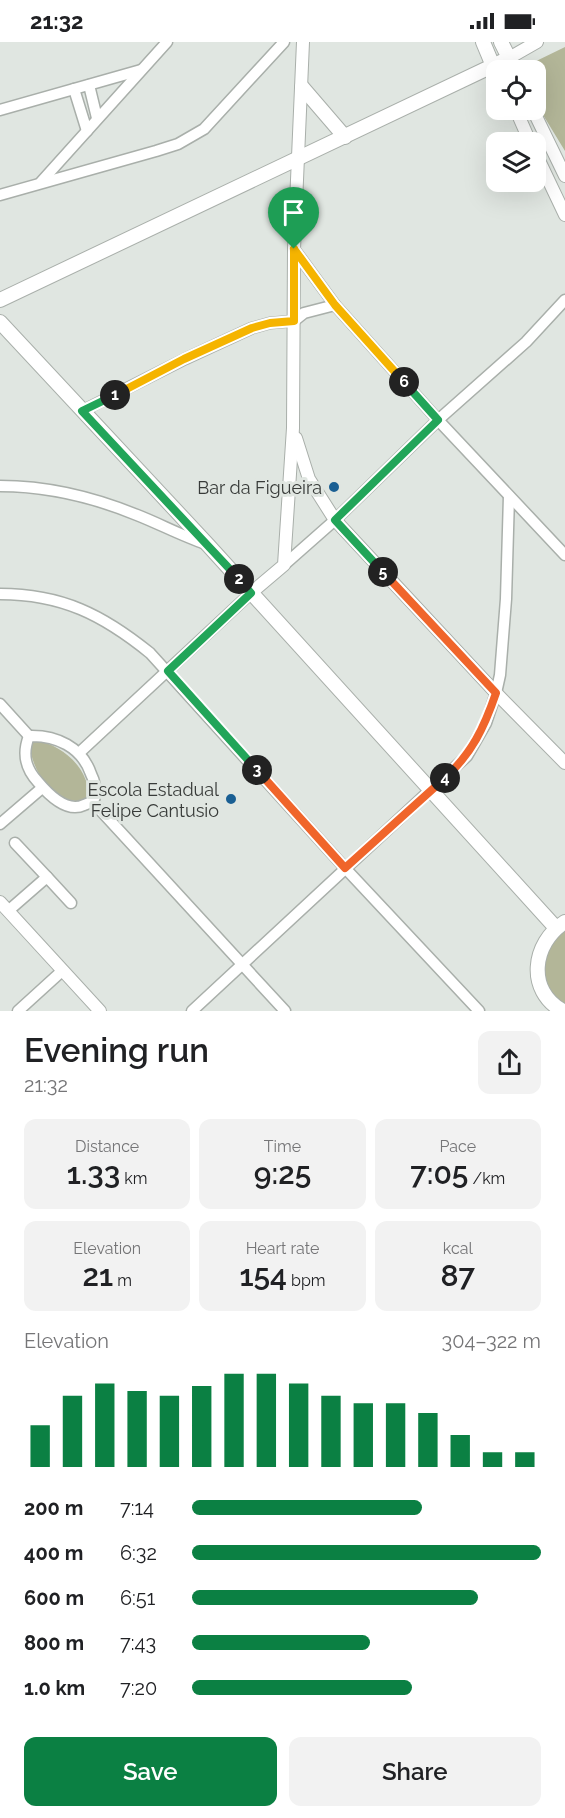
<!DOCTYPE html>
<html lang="en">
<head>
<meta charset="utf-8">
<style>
  body { margin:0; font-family:Raleway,sans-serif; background:#f2f2f2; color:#202124; height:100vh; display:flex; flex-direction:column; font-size:22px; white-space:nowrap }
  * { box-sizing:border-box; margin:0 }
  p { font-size:20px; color:#757577 }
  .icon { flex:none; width:33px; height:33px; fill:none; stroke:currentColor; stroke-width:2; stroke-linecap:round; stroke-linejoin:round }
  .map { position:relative; height:969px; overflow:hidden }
  .panel { display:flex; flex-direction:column; background:#fff; flex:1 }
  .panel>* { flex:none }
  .fabs { position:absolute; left:486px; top:18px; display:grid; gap:12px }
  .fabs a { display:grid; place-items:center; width:60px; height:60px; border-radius:12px; background:#fff; box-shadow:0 6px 24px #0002; font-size:30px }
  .pin { position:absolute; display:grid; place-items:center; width:51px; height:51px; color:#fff; margin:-62px -26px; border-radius:50% 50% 50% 0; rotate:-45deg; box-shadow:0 0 6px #0007 }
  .pin .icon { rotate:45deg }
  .km { position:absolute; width:30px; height:30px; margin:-15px; border-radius:50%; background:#222; color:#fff; font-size:16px; line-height:30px; text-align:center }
  .round { display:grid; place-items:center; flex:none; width:63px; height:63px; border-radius:12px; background:#f2f2f2 }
  .head { display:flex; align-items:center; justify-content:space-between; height:102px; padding:0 24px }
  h1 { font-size:33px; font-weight:600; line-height:45px }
  .metrics { display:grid; grid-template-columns:repeat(3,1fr); gap:9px; height:102px; padding:6px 24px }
  .metrics div { display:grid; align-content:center; border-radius:12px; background:#f2f2f2; text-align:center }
  .metrics b { font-size:30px; font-weight:600 }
  .metrics small { font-size:16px; font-weight:400 }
  .metrics p { font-size:16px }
  .chart { height:168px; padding:12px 24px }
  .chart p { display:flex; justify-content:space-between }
  .chart svg { width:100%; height:108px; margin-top:6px; stroke:#0b8043; stroke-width:6 }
  .action { display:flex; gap:12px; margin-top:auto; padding:12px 24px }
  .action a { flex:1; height:69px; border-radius:12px; background:#0b8043; color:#fff; font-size:24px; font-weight:600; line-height:69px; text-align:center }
  .action a+a { background:#f2f2f2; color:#202124 }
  ul { padding:0 24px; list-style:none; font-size:20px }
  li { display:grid; grid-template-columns:96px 72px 1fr; align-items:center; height:45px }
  li i { height:15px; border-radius:8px; background:#0b8043 }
  .status { display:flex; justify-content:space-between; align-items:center; height:42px; padding:0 30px; background:#fff; direction:ltr }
  .status svg { height:16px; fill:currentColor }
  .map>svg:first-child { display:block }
  .green { fill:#b3b698 }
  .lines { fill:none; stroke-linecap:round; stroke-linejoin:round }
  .minor-casing { stroke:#a9afaa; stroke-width:13 }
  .tertiary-casing { stroke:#a9afaa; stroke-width:14 }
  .secondary-casing { stroke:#a9afaa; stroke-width:16 }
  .minor { stroke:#fff; stroke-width:10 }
  .tertiary { stroke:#fff; stroke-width:12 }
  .secondary { stroke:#fff; stroke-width:14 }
  .split-1-casing { stroke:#fff; stroke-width:12 }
  .split-2-casing { stroke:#fff; stroke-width:12 }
  .split-3-casing { stroke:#fff; stroke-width:12 }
  .split-4-casing { stroke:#fff; stroke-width:12 }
  .split-5-casing { stroke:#fff; stroke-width:12 }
  .split-6-casing { stroke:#fff; stroke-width:12 }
  .split-7-casing { stroke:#fff; stroke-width:12 }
  .split-1 { stroke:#f5b400; stroke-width:8 }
  .split-2 { stroke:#22a559; stroke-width:8 }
  .split-3 { stroke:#22a559; stroke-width:8 }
  .split-4 { stroke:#f0652b; stroke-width:8 }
  .split-5 { stroke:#f0652b; stroke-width:8 }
  .split-6 { stroke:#22a559; stroke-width:8 }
  .split-7 { stroke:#f5b400; stroke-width:8 }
  .poi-dot { fill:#1a5f93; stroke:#e0e6e1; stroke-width:2 }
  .labels { text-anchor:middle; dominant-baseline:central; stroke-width:6; stroke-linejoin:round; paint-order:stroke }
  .poi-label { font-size:18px; fill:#383b39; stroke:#e0e6e1; text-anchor:end }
</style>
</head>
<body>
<div class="status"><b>21:32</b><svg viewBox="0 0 49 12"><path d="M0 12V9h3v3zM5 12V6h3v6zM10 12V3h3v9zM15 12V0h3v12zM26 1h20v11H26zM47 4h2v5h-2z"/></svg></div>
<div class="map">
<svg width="565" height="969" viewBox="0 0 565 969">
  <rect width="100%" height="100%" fill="#e0e6e1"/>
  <g class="green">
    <polygon points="565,5 565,109 537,63 536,28 527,28 526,24"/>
    <path d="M35,698C63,703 89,726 89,756C58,771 30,728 30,702Z"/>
    <polygon points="565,880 565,969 557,965 538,919"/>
  </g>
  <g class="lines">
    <defs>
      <g id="minor">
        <polyline points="89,43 97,76"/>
        <polyline points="74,47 87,89"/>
        <polyline points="0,68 141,28"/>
        <polyline points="41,140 167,0"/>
        <polyline points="0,153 156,109 178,102 204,87 284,0"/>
        <polyline points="294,207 335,263 438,378 565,513"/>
        <polyline points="82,369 185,317 252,286 270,281 294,279 304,271 335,263"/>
        <path d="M0,444C48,444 93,455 137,473C160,482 182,494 206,502"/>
        <polyline points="284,523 335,478 438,378 526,300 565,258"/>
        <path d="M0,552C62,552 103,573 150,611L345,826L479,969"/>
        <polyline points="0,662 29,694"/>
        <path d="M29,694C56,693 82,705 91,732C94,738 97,748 95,755C93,760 89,761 84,763C67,771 48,752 38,740C25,726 22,712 29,694Z"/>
        <polyline points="79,711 251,551"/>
        <polyline points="92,759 285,969"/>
        <polyline points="0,782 42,746"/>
        <polyline points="15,801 47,835"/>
        <polyline points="8,869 47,835 71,861"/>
        <polyline points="18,969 62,929"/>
        <polyline points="192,969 467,714 486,681 496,651 500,633 506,557 509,454"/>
      </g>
      <g id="tertiary">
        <polyline points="514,28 509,16 537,0"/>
        <polyline points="516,68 530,100"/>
        <polyline points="533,68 565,134"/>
        <polyline points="536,112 565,173"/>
        <polyline points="296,396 309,437 335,478 496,651 565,721"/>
        <polyline points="251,551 284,523 293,386 294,207 303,0"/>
        <polyline points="0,860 100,969"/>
      </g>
      <g id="secondary">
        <polyline points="483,0 493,24"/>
        <polyline points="302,45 345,95"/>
        <polyline points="0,258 509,16 501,0"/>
        <polyline points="0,280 208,503 556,886"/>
        <path d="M563,969C526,949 532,901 565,880"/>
      </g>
    </defs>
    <use href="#minor" class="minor-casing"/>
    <use href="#tertiary" class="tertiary-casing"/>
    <use href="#secondary" class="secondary-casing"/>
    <use href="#minor" class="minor"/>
    <use href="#tertiary" class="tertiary"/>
    <use href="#secondary" class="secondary"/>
  </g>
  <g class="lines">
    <defs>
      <polyline id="split-1" points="115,353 184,317 252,286 270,281 294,279 294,207"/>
      <polyline id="split-2" points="115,353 82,369 239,537"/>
      <polyline id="split-3" points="239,537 251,551 168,629 257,728"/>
      <polyline id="split-4" points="257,728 345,826 445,736"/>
      <path id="split-5" d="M383,530L496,651C484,686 472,711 445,736"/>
      <polyline id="split-6" points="383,530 335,478 438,378 404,340"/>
      <polyline id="split-7" points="294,207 335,263 404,340"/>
    </defs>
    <use href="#split-1" class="split-1-casing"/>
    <use href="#split-2" class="split-2-casing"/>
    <use href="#split-3" class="split-3-casing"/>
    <use href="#split-4" class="split-4-casing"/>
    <use href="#split-5" class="split-5-casing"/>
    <use href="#split-6" class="split-6-casing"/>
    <use href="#split-7" class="split-7-casing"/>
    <use href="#split-1" class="split-1"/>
    <use href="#split-2" class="split-2"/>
    <use href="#split-3" class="split-3"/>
    <use href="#split-4" class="split-4"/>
    <use href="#split-5" class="split-5"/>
    <use href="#split-6" class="split-6"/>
    <use href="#split-7" class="split-7"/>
  </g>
  <g class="poi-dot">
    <circle cx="334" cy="445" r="6"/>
    <circle cx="231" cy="757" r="6"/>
  </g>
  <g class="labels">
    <g class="poi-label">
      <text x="322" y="445">Bar da Figueira</text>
      <text x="219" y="747">Escola Estadual<tspan x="219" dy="21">Felipe Cantusio</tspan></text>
    </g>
  </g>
</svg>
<div class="fabs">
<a><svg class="icon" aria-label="locate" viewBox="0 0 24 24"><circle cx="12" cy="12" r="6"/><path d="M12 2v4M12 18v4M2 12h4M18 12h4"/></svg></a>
<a><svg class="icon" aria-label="layers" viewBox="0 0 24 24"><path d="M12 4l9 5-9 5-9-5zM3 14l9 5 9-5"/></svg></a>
</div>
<div class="pin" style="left:294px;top:207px;background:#1e9e55"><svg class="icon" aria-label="arrive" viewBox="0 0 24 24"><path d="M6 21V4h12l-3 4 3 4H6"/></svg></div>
<b class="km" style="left:115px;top:353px">1</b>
<b class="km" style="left:239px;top:537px">2</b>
<b class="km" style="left:257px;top:728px">3</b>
<b class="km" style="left:445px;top:736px">4</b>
<b class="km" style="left:383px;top:530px">5</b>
<b class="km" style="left:404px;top:340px">6</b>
</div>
<section class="panel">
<div class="head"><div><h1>Evening run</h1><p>21:32</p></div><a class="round"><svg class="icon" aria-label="share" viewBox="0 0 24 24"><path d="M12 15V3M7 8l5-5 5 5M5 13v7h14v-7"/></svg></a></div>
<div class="metrics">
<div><p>Distance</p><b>1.33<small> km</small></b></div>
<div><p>Time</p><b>9:25</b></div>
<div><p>Pace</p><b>7:05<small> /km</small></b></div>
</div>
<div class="metrics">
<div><p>Elevation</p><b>21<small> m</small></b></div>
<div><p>Heart rate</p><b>154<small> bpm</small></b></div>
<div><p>kcal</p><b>87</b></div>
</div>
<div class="chart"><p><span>Elevation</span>304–322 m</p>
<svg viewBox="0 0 160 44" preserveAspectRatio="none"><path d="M5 44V27M15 44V15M25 44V10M35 44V13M45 44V15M55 44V11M65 44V6M75 44V6M85 44V10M95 44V15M105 44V18M115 44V18M125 44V22M135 44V31M145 44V38M155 44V38"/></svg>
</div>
<ul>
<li><b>200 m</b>7:14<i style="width:66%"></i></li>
<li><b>400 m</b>6:32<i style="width:100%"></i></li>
<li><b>600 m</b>6:51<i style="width:82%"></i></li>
<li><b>800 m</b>7:43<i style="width:51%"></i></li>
<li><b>1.0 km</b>7:20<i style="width:63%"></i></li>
</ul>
<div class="action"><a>Save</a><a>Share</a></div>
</section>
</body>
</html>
